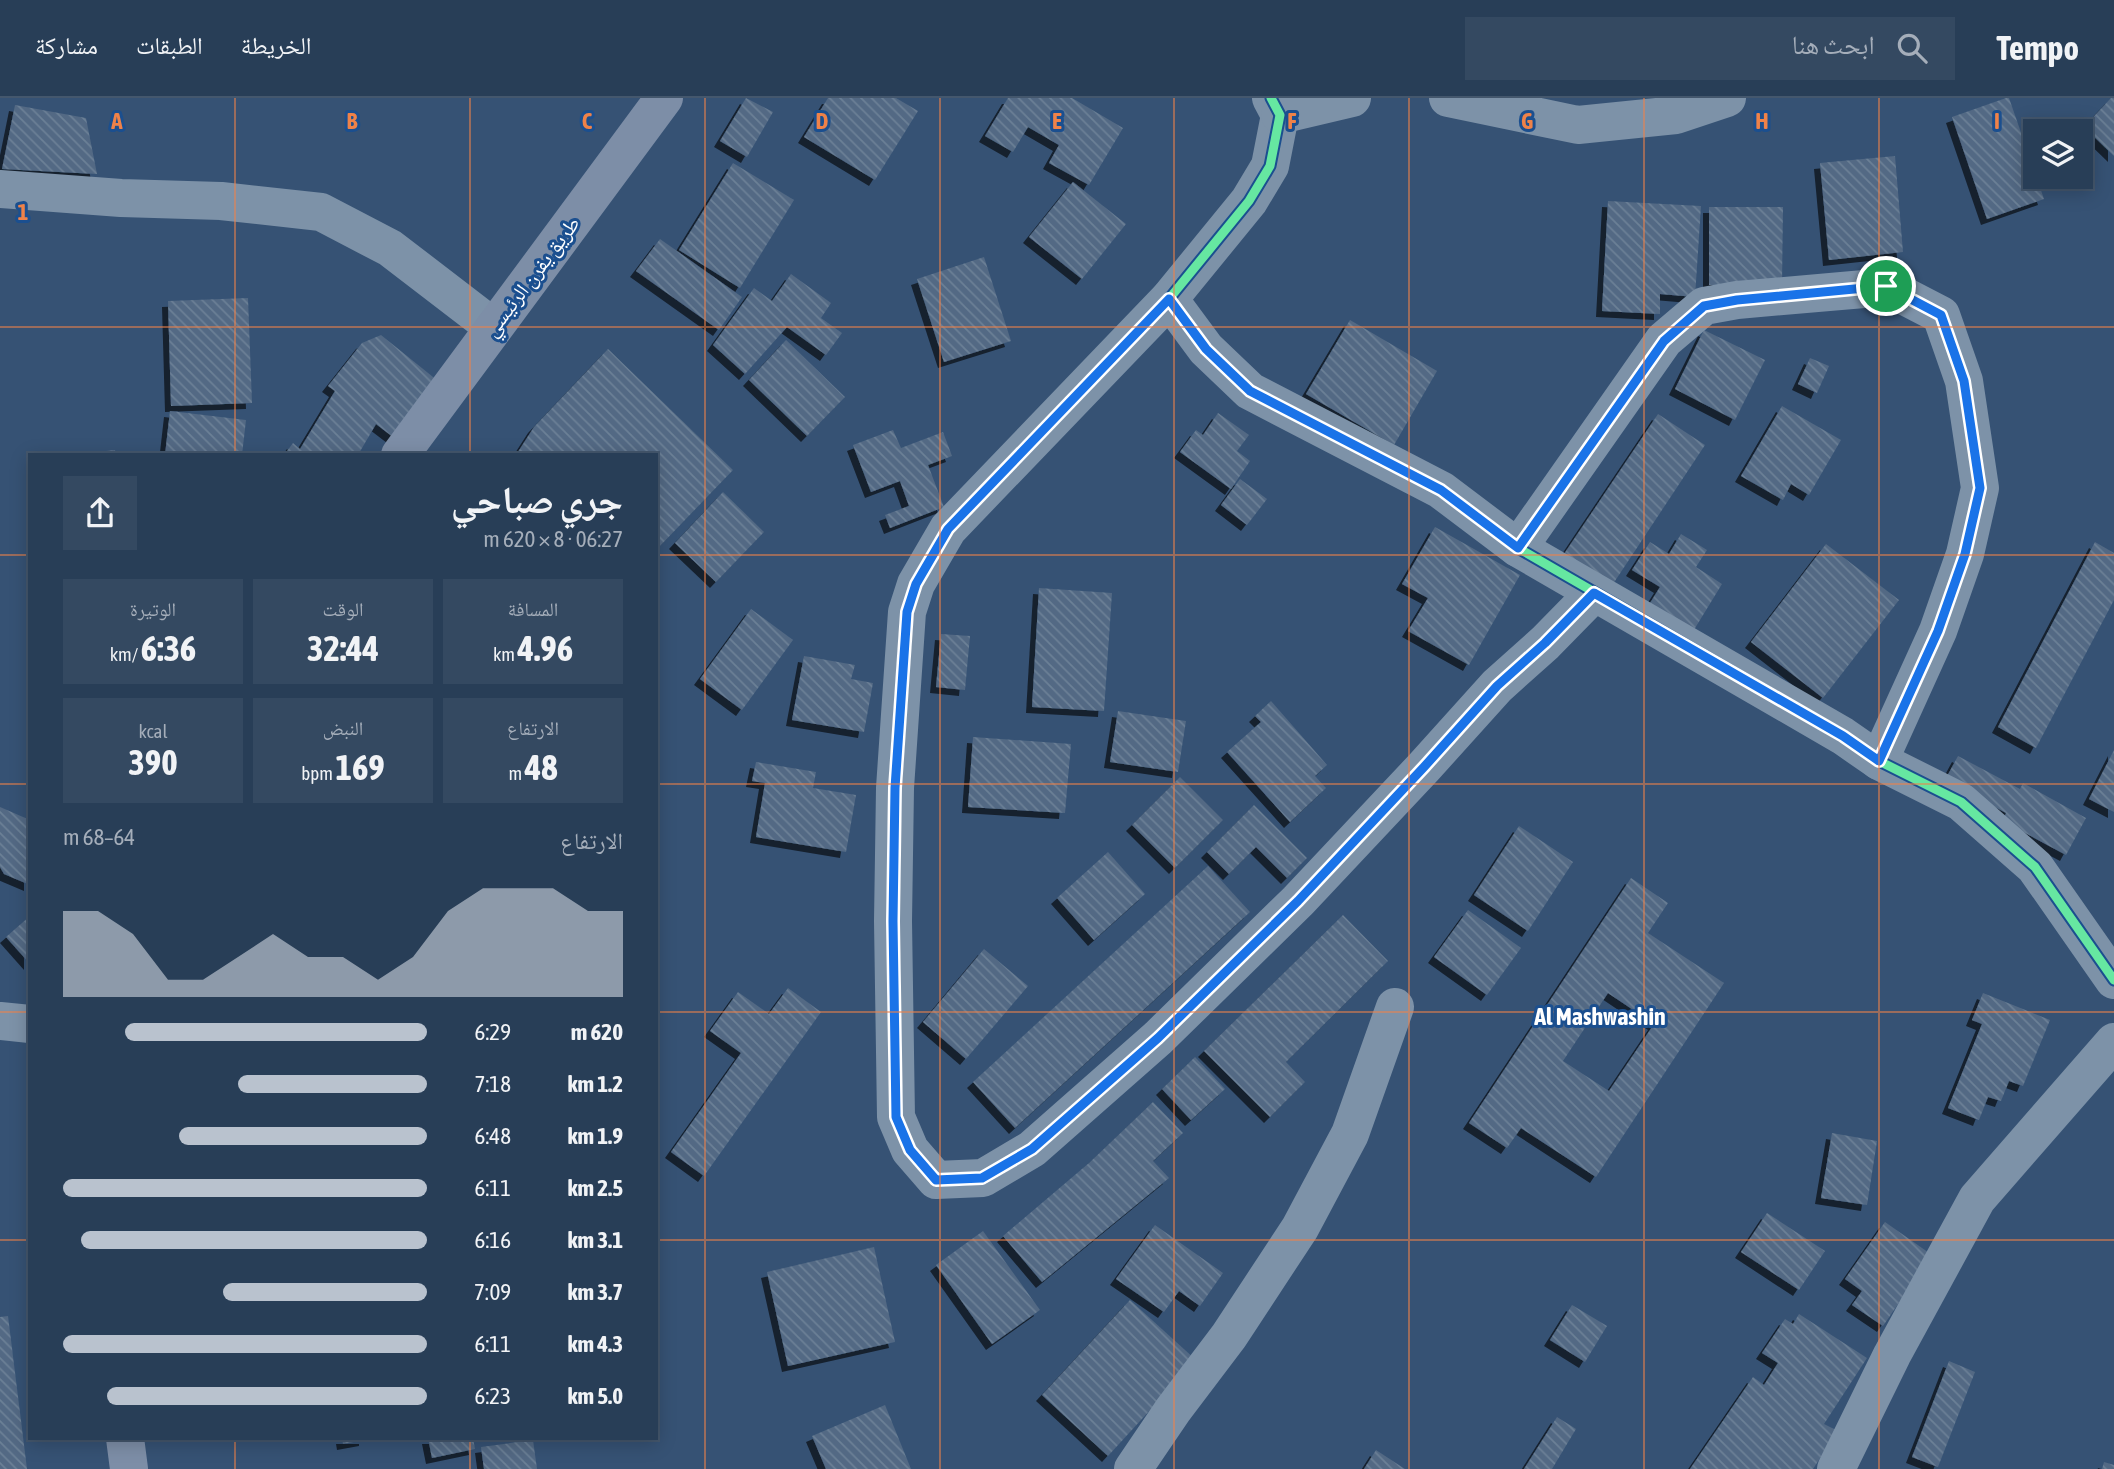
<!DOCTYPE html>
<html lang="ar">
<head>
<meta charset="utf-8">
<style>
  body { margin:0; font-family:"Asap Condensed","Noto Naskh Arabic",sans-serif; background:#344961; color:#f1f3f6; direction:rtl; height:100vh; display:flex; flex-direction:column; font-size:26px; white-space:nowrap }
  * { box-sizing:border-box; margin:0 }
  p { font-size:23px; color:#a5aeba }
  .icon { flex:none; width:38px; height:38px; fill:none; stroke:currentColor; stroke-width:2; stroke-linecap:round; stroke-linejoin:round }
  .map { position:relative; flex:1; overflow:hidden; direction:ltr }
  .drawer { position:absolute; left:28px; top:355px; width:630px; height:987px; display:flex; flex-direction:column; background:#283e57; border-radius:0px; box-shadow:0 4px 18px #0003,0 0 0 2px #44576d; direction:rtl }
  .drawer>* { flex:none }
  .buttons { position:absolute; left:2023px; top:21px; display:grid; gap:14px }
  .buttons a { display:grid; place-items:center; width:70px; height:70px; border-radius:0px; background:#283e57; box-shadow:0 4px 18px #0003,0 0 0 2px #44576d; font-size:35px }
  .pin { position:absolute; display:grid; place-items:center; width:60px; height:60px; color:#fff; margin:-30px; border:4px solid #fff; border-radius:50%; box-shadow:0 2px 7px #0007 }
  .round { display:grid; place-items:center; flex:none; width:74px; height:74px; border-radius:0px; background:#344961 }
  .head { display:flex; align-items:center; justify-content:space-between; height:119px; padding:0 35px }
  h1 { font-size:38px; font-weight:700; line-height:52px }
  .stats { display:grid; grid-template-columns:repeat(3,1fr); gap:10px; height:119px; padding:7px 35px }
  .stats div { display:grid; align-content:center; border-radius:0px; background:#344961; text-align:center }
  .stats b { font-size:35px; font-weight:700 }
  .stats small { font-size:19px; font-weight:400 }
  .stats p { font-size:19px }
  .chart { height:196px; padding:14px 35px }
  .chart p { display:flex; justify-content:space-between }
  .chart svg { width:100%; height:126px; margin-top:7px; fill:#b9c2ce; opacity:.7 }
  ul { padding:0 35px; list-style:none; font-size:23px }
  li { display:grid; grid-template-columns:112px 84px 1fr; align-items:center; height:52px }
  li i { height:18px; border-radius:9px; background:#b9c2ce }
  header { display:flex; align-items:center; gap:42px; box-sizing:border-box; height:98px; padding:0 35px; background:#283e57; border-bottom:2px solid #44576d }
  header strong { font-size:33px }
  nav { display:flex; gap:38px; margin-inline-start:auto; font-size:24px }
  .search { width:490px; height:63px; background:#344961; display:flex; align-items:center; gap:18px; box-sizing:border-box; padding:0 24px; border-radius:0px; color:#a5aeba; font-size:26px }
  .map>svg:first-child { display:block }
  .building { fill:url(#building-back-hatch); fill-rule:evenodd; filter:url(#shadow) }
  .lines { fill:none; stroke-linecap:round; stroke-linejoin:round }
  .minor { stroke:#7d92a8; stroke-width:38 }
  .major { stroke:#7d8ea7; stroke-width:38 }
  .cycleway-casing { stroke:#1b4f8f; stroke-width:13 }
  .cycleway { stroke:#66e7a1; stroke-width:9 }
  .route-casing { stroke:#fff; stroke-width:14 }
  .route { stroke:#1a73e8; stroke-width:9 }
  .grid { fill:none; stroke:#ee8249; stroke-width:2; stroke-opacity:0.55 }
  .labels { text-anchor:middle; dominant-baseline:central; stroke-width:6; stroke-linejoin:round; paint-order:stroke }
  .street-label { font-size:21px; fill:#fff; stroke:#1b4f8f }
  .quarter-label { font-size:24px; font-weight:bold; fill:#fff; stroke:#1b4f8f }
  .grid-label { font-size:23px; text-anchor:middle; font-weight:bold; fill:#ee8249; stroke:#1b4f8f; stroke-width:6; stroke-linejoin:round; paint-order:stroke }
</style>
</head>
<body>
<header>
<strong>Tempo</strong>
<div class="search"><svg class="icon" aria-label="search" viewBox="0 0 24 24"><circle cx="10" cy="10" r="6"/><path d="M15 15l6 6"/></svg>ابحث هنا</div>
<nav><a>الخريطة</a><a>الطبقات</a><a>مشاركة</a></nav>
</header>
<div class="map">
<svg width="2114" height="1371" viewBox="0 0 2114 1371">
  <defs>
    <pattern id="building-back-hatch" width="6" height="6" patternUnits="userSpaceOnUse" patternTransform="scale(1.75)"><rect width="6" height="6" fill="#526984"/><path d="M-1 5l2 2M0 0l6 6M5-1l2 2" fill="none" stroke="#6c8096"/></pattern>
    <filter id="shadow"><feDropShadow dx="-6" dy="6" stdDeviation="0" flood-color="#0009"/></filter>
  </defs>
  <rect width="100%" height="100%" fill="#365274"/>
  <g class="building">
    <polygon points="746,0 773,14 747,59 720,43"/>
    <polygon points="828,0 896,0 918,13 875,82 804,39"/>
    <polygon points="1008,0 1072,0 1123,30 1089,87 1049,65 1059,47 1028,29 1013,54 985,38"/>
    <polygon points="2006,0 2009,0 2044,101 1987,121 1952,19"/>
    <polygon points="2111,0 2114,0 2114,58 2084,29"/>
    <polygon points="15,7 86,20 97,76 2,71"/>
    <polygon points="1895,58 1903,154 1829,162 1820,65"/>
    <polygon points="733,65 794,102 740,190 679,152"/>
    <polygon points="1073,84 1126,126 1082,181 1029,139"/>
    <polygon points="1608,103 1701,108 1695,199 1660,196 1660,216 1602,213"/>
    <polygon points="1709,109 1783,109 1782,187 1709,187"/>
    <polygon points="660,141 742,199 719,232 636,173"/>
    <polygon points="984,159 1011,243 944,264 917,181"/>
    <polygon points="791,176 831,205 821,220 842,235 826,257 787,229 745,276 713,247 754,190 772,203"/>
    <polygon points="248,200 252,305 171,308 168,203"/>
    <polygon points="1350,222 1437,273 1394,347 1306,296"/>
    <polygon points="1704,232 1765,262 1735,322 1675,291"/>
    <polygon points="381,237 438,283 393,339 376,326 358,357 284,357 293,345 300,351 335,293 328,288 362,245"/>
    <polygon points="786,242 845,299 807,338 749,282"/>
    <polygon points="608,251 733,372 660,448 656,444 656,357 516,357 534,329"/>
    <polygon points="1810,260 1829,268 1817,295 1798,286"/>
    <polygon points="1782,308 1841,342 1809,397 1791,386 1783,402 1741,378"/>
    <polygon points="170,313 246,322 242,357 165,357"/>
    <polygon points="1218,315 1249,337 1237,353 1250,363 1231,391 1180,354 1196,332 1203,337"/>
    <polygon points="1658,316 1705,347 1611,489 1564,456"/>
    <polygon points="893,332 901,350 943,334 952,358 928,367 944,409 890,430 885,417 909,408 900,383 871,394 853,347"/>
    <polygon points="115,352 116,357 89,357 89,355"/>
    <polygon points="1240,381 1267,401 1247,427 1221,407"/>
    <polygon points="723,394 764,434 716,484 675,445"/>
    <polygon points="1435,429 1520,477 1469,567 1408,533 1428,500 1402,486"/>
    <polygon points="1681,436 1707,452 1696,469 1722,486 1689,540 1645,513 1660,489 1632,472 1650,444 1669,456"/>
    <polygon points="2095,444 2114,455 2114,502 2036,650 1998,629"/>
    <polygon points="1826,446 1899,502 1823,600 1751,544"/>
    <polygon points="1039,490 1112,495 1104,613 1032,609"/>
    <polygon points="751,511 793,542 742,612 700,581"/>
    <polygon points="941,536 970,538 965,592 936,589"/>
    <polygon points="804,558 855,567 851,581 873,585 864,634 792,622"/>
    <polygon points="1271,603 1327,667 1315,678 1326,690 1290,724 1227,654 1261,624 1255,618"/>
    <polygon points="1118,613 1186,623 1178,674 1110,664"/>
    <polygon points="973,639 1071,646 1065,715 968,709"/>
    <polygon points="2114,652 2114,714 2089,701"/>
    <polygon points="1958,658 2020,691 2023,685 2086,720 2066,757 2003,723 2006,715 1945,682"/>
    <polygon points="756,664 816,674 813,690 856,697 846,754 756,739 765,685 752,683"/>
    <polygon points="1180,679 1223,722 1175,770 1132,727"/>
    <polygon points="1254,707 1307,760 1287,780 1256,749 1229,776 1207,754"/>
    <polygon points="0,709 30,722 30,787 4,776 0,769"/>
    <polygon points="1519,728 1573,764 1528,833 1474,797"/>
    <polygon points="1108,754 1145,796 1094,842 1057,800"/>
    <polygon points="1208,768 1250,814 1015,1030 973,984"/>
    <path d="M1631,780L1668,805L1648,835L1724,885L1596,1079L1521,1030L1507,1050L1469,1025ZM1608,895L1654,926L1609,993L1563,963Z"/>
    <polygon points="1468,812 1521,850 1487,897 1434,859"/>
    <polygon points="1343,817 1388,863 1286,964 1305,984 1270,1019 1204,953"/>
    <polygon points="30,818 30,866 6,839"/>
    <polygon points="984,851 1028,888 966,961 923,924"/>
    <polygon points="788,890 821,914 704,1078 671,1054 741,955 710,933 738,894 769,916"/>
    <polygon points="1983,895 2050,922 2023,988 2009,983 2001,1003 1988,999 1979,1022 1948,1010 1982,926 1972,922"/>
    <polygon points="1195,959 1225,991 1191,1022 1162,991"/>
    <polygon points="1153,1004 1183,1035 1153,1063 1169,1080 1042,1184 1003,1138 1089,1065"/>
    <polygon points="1832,1035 1877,1043 1867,1107 1821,1100"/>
    <polygon points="1767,1115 1825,1153 1799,1192 1741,1154"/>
    <polygon points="1885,1124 1932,1157 1883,1228 1852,1207 1862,1193 1845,1181"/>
    <polygon points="1155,1127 1223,1175 1200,1208 1179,1193 1164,1214 1116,1181"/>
    <polygon points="983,1133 1040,1212 992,1246 936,1167"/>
    <polygon points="874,1149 895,1244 788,1268 767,1174"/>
    <polygon points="1130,1202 1196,1262 1108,1358 1042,1297"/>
    <polygon points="1572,1207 1607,1228 1585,1264 1550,1242"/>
    <polygon points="1799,1216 1867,1260 1824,1326 1838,1333 1813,1371 1690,1371 1753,1279 1764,1287 1778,1265 1762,1255 1785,1221 1793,1226"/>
    <polygon points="8,1218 27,1371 0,1371 0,1219"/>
    <polygon points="1949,1263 1975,1274 1938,1369 1912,1359"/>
    <polygon points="885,1307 911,1371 826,1371 812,1338"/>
    <polygon points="1557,1319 1576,1331 1552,1371 1524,1371"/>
    <polygon points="342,1340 365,1340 365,1342 343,1346"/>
    <polygon points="428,1340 473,1340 475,1351 432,1360"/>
    <polygon points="533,1342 537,1371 484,1371 481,1349"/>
    <polygon points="1376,1352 1405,1371 1364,1371"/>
    <polygon points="2104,1364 2114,1367 2114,1371 2102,1371"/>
  </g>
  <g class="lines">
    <g class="minor">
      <polyline points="1271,0 1280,17 1270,68 1249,103 1169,201 948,431 916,486 907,514 895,690 893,823 896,1019 910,1052 936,1082 983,1080 1032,1051 1158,940 1298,803 1424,669 1497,588 1545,545 1594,495"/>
      <polyline points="1448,0 1578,27 1676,17 1727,0"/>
      <polyline points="1280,17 1352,0"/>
      <polyline points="0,91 121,100 221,103 321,114 390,150 493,229"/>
      <polyline points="1169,201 1206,251 1250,293 1441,392 1518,450 1843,638 1879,663 1961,704 2035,769 2114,882"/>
      <polyline points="1518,450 1664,242 1704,208 1737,202 1887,189 1941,217 1964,283 1980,390 1965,456 1938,533 1879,663"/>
      <polyline points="0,923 30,926"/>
      <polyline points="1133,1371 1173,1312 1229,1238 1300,1130 1350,1036 1395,909"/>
      <polyline points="1836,1371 1892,1257 1977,1101 2114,944"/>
    </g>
    <g class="major">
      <polyline points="400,357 664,0"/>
      <polyline points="125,1340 129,1371"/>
    </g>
    <defs>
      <g id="cycleway">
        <polyline points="1271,0 1280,17 1270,68 1249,103 1169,201 948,431 916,486 907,514 895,690 893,823 896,1019 910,1052 936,1082 983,1080 1032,1051 1158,940 1298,803 1424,669 1497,588 1545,545 1594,495"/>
        <polyline points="1169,201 1206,251 1250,293 1441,392 1518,450 1843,638 1879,663 1961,704 2035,769 2114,882"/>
      </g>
    </defs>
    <use href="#cycleway" class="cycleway-casing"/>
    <use href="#cycleway" class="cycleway"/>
  </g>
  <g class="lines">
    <defs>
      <polygon id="route" points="1886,188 1941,217 1964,283 1980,390 1965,456 1938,533 1879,663 1843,638 1594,495 1545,545 1497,588 1424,669 1298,803 1158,940 1032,1051 982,1080 936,1082 910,1052 896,1019 893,823 895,690 907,514 916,486 948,431 1169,201 1206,251 1250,293 1441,392 1518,450 1664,243 1704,208 1737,202"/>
    </defs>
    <use href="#route" class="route-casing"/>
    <use href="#route" class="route"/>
  </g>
  <path class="grid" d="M235,0V357M470,0V357M705,0V1371M940,0V1371M1174,0V1371M1409,0V1371M1644,0V1371M1879,0V1371M0,229H2114M0,457H30M656,457H2114M0,686H30M656,686H2114M0,914H30M656,914H2114M0,1142H30M656,1142H2114M235,1340V1371M470,1340V1371"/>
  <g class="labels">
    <g class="street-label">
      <text transform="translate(531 178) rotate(-53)">طريق يفرن الرئيسي</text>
    </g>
    <g class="quarter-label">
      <text x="1600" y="918">Al Mashwashin</text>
    </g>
  </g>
  <g class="grid-label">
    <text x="117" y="31">A</text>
    <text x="352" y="31">B</text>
    <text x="587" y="31">C</text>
    <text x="822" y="31">D</text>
    <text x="1057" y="31">E</text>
    <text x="1292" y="31">F</text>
    <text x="1527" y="31">G</text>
    <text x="1762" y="31">H</text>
    <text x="1997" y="31">I</text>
    <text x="23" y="122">1</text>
  </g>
</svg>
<div class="buttons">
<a><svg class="icon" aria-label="layers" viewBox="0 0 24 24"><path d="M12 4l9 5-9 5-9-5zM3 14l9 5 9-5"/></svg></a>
</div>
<div class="pin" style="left:1886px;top:188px;background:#1e9e55"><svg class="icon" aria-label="arrive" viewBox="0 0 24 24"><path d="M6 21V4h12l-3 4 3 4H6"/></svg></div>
<section class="drawer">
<div class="head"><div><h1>جري صباحي</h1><p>06:27 · 8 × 620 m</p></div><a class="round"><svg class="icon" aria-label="share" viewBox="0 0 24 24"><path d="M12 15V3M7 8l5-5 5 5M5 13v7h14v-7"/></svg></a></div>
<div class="stats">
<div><p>المسافة</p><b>4.96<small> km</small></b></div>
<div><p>الوقت</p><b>32:44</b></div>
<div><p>الوتيرة</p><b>6:36<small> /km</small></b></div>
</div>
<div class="stats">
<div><p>الارتفاع</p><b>48<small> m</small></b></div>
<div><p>النبض</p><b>169<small> bpm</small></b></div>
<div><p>kcal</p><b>390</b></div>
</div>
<div class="chart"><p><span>الارتفاع</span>64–68 m</p>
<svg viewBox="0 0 160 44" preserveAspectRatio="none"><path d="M0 44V14L10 14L20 22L30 38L40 38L50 30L60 22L70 30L80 30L90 38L100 30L110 14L120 6L130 6L140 6L150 14L160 14V44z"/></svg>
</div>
<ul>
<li><b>620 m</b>6:29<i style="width:83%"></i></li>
<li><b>1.2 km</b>7:18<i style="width:52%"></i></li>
<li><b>1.9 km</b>6:48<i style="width:68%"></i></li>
<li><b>2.5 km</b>6:11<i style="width:100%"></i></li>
<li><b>3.1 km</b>6:16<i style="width:95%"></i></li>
<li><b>3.7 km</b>7:09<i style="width:56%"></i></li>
<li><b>4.3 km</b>6:11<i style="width:100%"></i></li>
<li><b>5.0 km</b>6:23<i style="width:88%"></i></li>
</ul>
</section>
</div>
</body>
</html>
